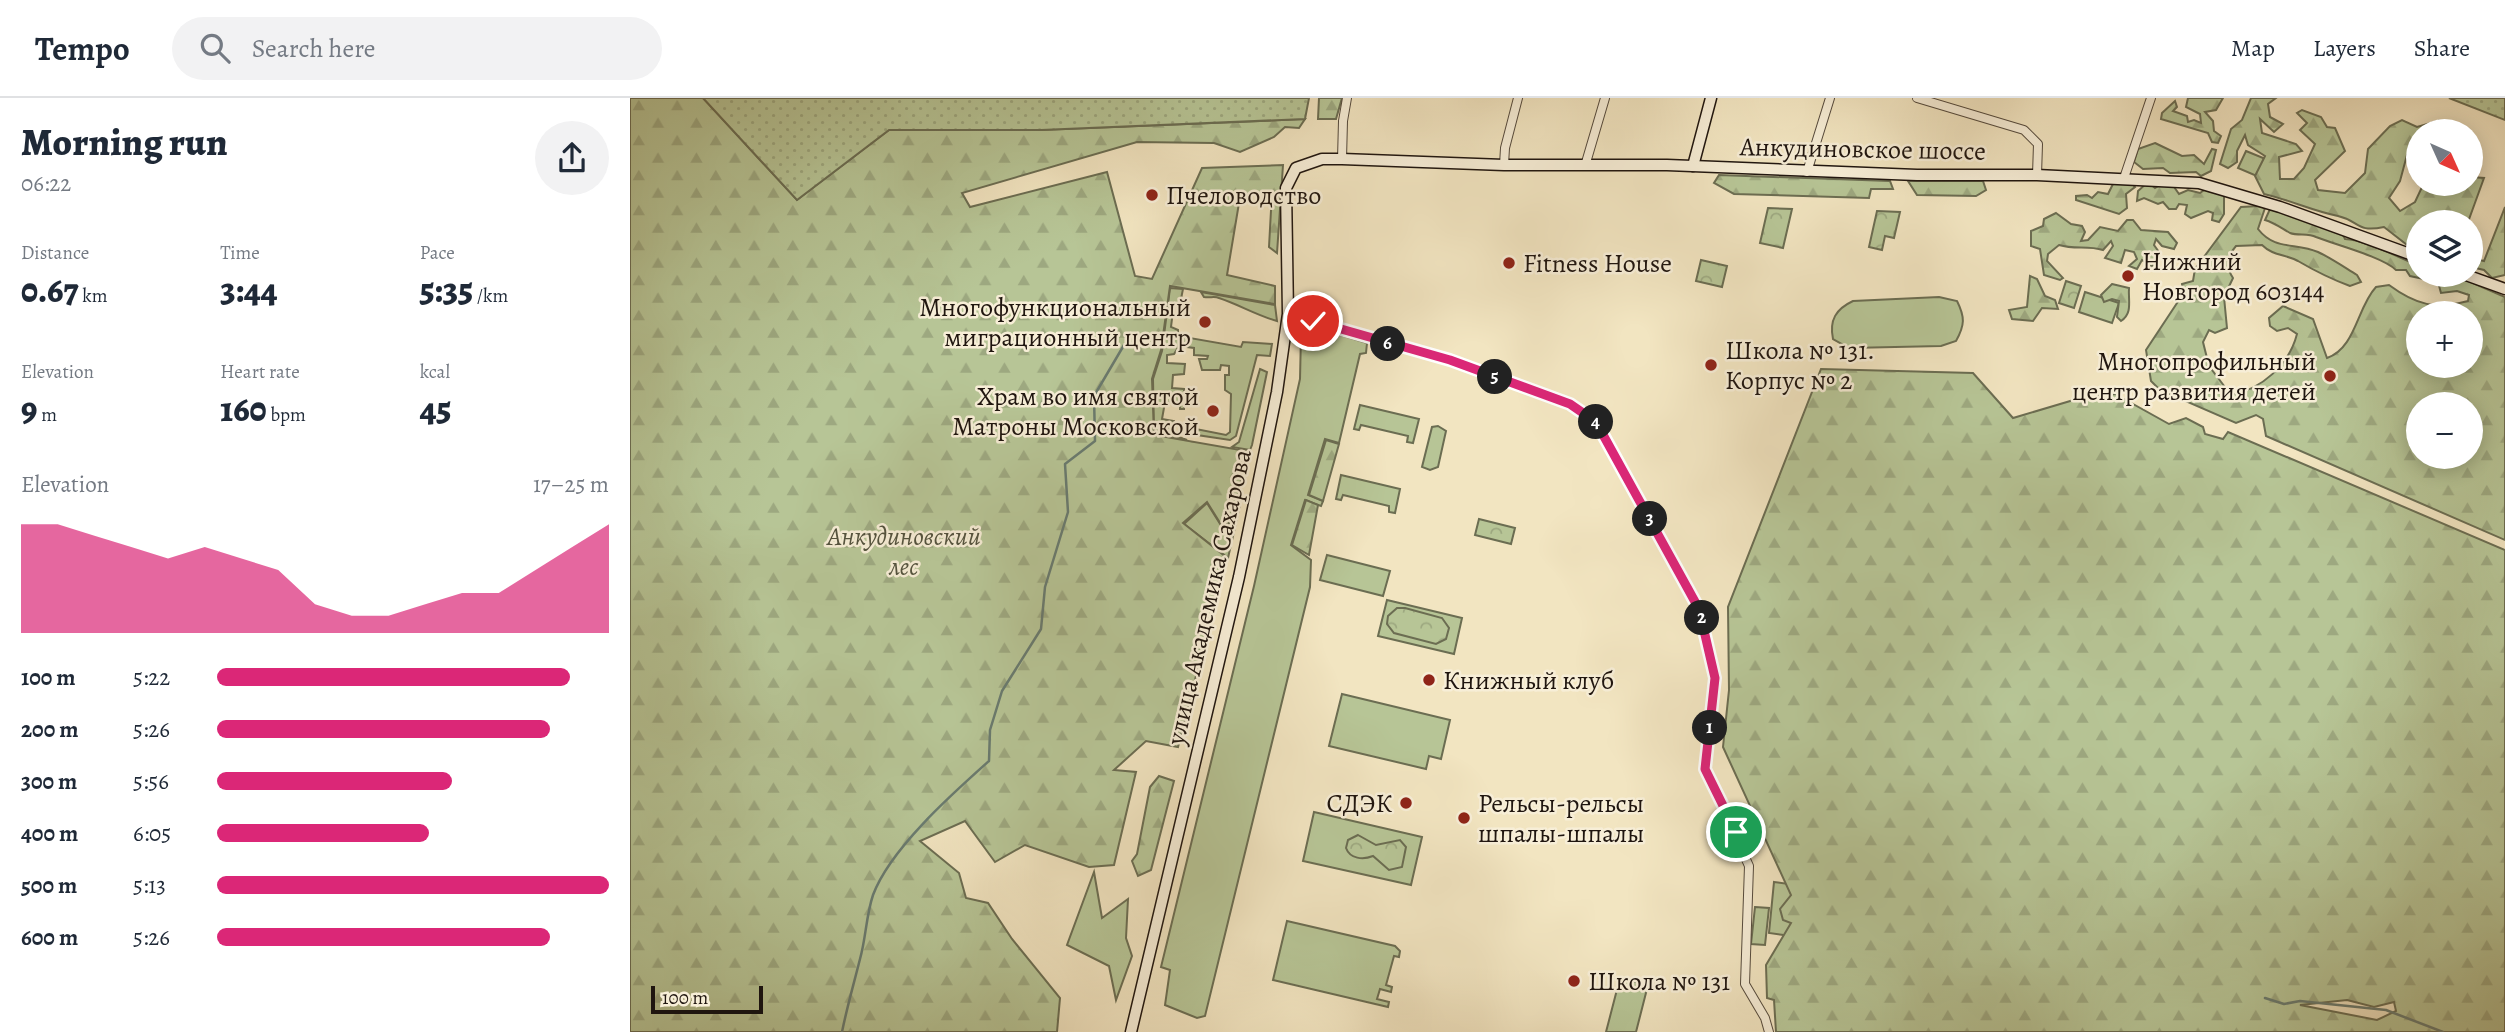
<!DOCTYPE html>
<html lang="en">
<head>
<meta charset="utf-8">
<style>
  body { margin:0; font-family:Alegreya,serif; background:#f2f2f3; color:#1f2937; height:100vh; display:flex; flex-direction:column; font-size:26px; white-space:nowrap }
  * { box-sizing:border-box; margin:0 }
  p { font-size:23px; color:#747a83 }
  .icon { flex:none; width:38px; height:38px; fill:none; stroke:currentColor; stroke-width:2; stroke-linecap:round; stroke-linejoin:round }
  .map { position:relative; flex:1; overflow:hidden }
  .details { display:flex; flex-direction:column; background:#fff; width:630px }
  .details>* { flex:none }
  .needle { width:46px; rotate:135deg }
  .fabs { position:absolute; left:1776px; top:21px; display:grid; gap:14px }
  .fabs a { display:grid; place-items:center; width:77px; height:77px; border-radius:50%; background:#fff; box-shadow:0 4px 18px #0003; font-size:35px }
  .scale { position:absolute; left:21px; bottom:18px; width:112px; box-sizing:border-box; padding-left:7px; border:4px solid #1f150f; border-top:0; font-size:19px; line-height:24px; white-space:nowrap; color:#1f150f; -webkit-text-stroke:5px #f7eed7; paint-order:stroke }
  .pin { position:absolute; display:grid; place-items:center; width:60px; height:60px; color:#fff; margin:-30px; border:4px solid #fff; border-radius:50%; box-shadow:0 2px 7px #0007 }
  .km { position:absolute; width:35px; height:35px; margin:-18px; border-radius:50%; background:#222; color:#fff; font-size:19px; line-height:35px; text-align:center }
  .round { display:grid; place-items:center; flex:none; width:74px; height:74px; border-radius:37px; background:#f2f2f3 }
  .overview { display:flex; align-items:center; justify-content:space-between; height:119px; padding:0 21px }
  h1 { font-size:38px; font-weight:800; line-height:52px }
  .metrics { display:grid; grid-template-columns:repeat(3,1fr); gap:10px; height:119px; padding:7px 21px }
  .metrics div { display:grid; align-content:center }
  .metrics b { font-size:35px; font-weight:800 }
  .metrics small { font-size:19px; font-weight:400 }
  .metrics p { font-size:19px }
  .chart { height:196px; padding:14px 21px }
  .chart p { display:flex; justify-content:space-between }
  .chart svg { width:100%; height:126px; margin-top:7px; fill:#db2777; opacity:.7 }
  ul { padding:0 21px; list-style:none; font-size:23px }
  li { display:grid; grid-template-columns:112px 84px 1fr; align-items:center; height:52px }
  li i { height:18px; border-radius:9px; background:#db2777 }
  header { display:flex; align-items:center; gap:42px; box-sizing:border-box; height:98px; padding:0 35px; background:#fff; border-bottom:2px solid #e0e1e3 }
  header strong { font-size:33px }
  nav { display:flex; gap:38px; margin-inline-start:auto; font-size:24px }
  .search { width:490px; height:63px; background:#f2f2f3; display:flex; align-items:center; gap:18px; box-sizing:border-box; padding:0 24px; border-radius:38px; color:#747a83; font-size:26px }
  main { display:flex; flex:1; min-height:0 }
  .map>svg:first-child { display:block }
  .grass { fill:#b7c596; stroke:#6b6d52; stroke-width:2 }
  .forest { fill:url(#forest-firs); stroke:#6b6d52; stroke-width:2; fill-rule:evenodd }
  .park { fill:url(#park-crowns); stroke:#6b6d52; stroke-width:2 }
  .garden { fill:url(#garden-dots); stroke:#6b6d52; stroke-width:2 }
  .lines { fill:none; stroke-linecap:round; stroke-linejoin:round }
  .stream { stroke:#697b70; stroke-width:2.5 }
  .street-casing { stroke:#54493c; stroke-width:10 }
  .secondary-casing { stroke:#1f150f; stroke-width:13 }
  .street { stroke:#f7eed7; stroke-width:8 }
  .secondary { stroke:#f7eed7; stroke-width:10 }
  .route-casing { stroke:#fff; stroke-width:14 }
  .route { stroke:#db2777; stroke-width:9 }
  .poi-dot { fill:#8f2418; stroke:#f7eed7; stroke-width:2.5 }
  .labels { text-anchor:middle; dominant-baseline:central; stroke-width:5; stroke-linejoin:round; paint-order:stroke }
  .street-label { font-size:26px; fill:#1f150f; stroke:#f7eed7 }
  .poi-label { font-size:26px; fill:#1f150f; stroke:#f7eed7; text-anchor:start }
  .park-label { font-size:26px; font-style:italic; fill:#54533e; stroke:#f7eed7 }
</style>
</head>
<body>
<header>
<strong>Tempo</strong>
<div class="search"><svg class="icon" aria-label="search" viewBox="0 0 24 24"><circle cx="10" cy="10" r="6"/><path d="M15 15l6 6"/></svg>Search here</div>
<nav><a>Map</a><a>Layers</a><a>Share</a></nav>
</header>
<main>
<section class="details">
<div class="overview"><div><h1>Morning run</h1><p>06:22</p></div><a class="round"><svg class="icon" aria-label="share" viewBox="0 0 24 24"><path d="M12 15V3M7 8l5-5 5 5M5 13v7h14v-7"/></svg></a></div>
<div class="metrics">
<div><p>Distance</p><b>0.67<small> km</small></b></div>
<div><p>Time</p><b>3:44</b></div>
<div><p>Pace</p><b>5:35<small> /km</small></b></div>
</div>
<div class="metrics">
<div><p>Elevation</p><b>9<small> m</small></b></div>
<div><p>Heart rate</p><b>160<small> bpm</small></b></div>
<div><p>kcal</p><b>45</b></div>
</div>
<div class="chart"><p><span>Elevation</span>17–25 m</p>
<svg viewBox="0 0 160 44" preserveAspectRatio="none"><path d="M0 44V6L10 6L20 10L30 14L40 18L50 14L60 18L70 22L80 34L90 38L100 38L110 34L120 30L130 30L140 22L150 14L160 6V44z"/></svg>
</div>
<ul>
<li><b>100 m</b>5:22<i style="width:90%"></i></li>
<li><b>200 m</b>5:26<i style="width:85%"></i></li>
<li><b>300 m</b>5:56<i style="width:60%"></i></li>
<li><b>400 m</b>6:05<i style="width:54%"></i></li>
<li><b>500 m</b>5:13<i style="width:100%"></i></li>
<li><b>600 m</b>5:26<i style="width:85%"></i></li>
</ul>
</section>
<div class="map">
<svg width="1875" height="934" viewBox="0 0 1875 934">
  <defs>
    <pattern id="forest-firs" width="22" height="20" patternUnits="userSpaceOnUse" patternTransform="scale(1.75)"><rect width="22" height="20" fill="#b7c596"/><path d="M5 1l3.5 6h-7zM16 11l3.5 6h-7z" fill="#9da880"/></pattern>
    <pattern id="park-crowns" width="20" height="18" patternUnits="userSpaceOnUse" patternTransform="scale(1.75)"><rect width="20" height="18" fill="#b7c596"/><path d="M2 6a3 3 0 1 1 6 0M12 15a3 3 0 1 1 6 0" fill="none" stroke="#9da880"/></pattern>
    <pattern id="garden-dots" width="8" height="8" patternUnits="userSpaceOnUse" patternTransform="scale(1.75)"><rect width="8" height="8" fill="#b7c596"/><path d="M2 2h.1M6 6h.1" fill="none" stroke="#9da880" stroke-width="1.8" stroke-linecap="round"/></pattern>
  </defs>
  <rect width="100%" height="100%" fill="#f2e5c1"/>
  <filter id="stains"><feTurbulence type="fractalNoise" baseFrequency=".00286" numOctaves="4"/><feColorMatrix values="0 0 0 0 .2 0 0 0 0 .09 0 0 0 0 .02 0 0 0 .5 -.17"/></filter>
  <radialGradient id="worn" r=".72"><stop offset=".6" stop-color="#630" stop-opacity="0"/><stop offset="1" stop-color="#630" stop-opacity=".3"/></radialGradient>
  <g class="grass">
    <polygon points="1616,53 1643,64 1636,82 1608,70"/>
    <polygon points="540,190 553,191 550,206 544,205 541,229 548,232 548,238 611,249 613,244 642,246 640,258 627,257 606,338 600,342 567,337 561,330 596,337 600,334 601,296 595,292 595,277 599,277 599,268 591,267 590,272 572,272 569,261 577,261 578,258 564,257 564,250 549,248 544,256 537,257 537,265 555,266 554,276 543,277 542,290 554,291 554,311 550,311 550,306 535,304 532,321 544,323 543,337 557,342 524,336 523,281 532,253"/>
    <path d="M571,194L645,207L647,223C626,217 610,207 589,200C585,198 580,200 574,199Z"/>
    <polygon points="1455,194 1489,205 1482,225 1449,214"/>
    <path d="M1309,199L1327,203C1335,219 1335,227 1326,243L1311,248L1219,250L1203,241C1199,222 1206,211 1223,203Z"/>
    <polygon points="687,230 737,245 736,255 730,256 709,345 695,341 678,397 693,403 691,408 675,402 661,447 681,462 680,489 575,918 567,920 535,907 540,872 531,869 624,488 670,281 671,237 674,232"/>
    <polygon points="630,271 637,274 622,347 620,352 602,349 609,344"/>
    <polygon points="730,307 789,321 783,345 777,344 778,338 731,327 729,332 724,331"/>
    <polygon points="808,328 816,333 808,369 800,372 792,369 802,329"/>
    <polygon points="711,377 770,391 765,415 759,414 759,408 713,397 711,402 706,401"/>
    <polygon points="577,405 592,429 604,423 610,407 598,460 554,426"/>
    <polygon points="697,457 760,473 753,498 690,482"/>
    <polygon points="757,502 832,520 824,556 748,538"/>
    <polygon points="712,596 820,622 811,661 799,658 796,671 699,648"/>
    <polygon points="684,714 792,739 781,787 673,763"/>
    <polygon points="464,774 472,820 498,801 496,840 502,858 486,902 479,868 437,847"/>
    <polygon points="1144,784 1166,787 1161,838 1139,835"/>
    <polygon points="1125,809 1139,810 1135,847 1121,846"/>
    <polygon points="657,823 765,848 770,853 769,859 764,858 756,887 762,889 761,894 750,891 747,901 759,904 758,909 643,882"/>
    <polygon points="990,880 1018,887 1006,934 976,934"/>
  </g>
  <g class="forest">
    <polygon points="0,0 73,0 167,102 259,32 411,32 675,21 669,30 655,29 644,39 610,54 584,45 507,44 332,95 340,109 477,74 505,178 522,181 572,70 653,67 647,155 639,149 642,94 610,99 597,177 645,188 645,206 540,188 531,252 522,281 524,337 616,353 604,423 592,428 577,404 553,425 596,459 548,649 516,643 484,672 506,674 484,767 459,769 395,747 365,764 335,723 290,743 329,775 336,800 358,805 382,841 430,900 427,934 0,934"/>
    <polygon points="689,0 712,0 706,21 688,21"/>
    <polygon points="1558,0 1593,0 1586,12 1575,14 1583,23 1584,33 1591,38 1588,45 1582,44 1578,35 1531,21 1532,15 1545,3 1547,9 1543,13 1557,18 1558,24 1564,22 1571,25 1570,16 1556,9"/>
    <path d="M1621,0H1646L1638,6L1640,19L1653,26L1644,34L1630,21L1632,35L1666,46L1672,53L1649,59L1650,81H1664L1674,70L1685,46L1670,32L1677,25L1667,15L1672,12L1691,19L1697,29L1705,30L1715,53L1685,82L1688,92L1715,95L1735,75L1738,51L1760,28L1772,22L1787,29L1808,23L1806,33H1788V60L1777,57L1770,83L1759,100L1770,113L1785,104L1792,89L1802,86H1841V79L1854,80L1838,124H1788V151L1781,150L1754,129C1726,135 1730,123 1708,118C1683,113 1660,102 1634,96L1625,78L1635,58L1618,47L1615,37L1607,53V64L1598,70L1590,66L1601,31L1612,22Z"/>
    <polygon points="1525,45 1552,58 1564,57 1574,66 1582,51 1586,52 1581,73 1571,78 1566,74 1540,75 1533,70 1513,71 1504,64 1508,51"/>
    <polygon points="1089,77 1260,83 1263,91 1241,91 1239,100 1104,96 1084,85"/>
    <polygon points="1278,83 1353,83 1356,92 1346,98 1287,97"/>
    <polygon points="1500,83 1505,89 1496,96 1497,110 1489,116 1446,102 1446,98 1457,97 1462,100 1468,94 1478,96 1483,86"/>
    <polygon points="1518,84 1525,90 1533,85 1542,86 1549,96 1558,92 1570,95 1577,90 1594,97 1594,116 1589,124 1582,122 1583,115 1578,113 1561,120 1555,116 1557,107 1549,106 1546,111 1539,111 1533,104 1528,106 1514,100 1507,103 1508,93"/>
    <path d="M1629,108L1635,110L1628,131C1645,153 1666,144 1688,154C1701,160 1714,169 1727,177L1731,184L1720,188C1701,181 1685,173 1668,163C1655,156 1643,158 1632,147L1606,148C1597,158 1595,168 1603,180L1594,199L1597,230L1585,235L1579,232L1573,244L1579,268L1601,297C1632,291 1659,267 1667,236L1658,230L1647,233L1640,228L1639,220L1653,208L1683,221L1697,260C1726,250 1727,209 1746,189L1759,187C1786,207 1806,212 1838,203L1839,197L1827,193L1811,195L1808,184L1780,178L1776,172H1766C1753,159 1706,147 1686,139C1678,135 1668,138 1660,135C1651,130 1645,125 1635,122L1640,111L1712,135L1715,141C1732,141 1770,160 1788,167V177L1829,179L1875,199V442L1636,338L1633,321L1626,317L1606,325L1530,292L1521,283L1516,252L1553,196L1552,186L1563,183L1565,171L1611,109ZM1788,215H1841V268H1788ZM1788,306H1841V359H1788Z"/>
    <polygon points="1875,109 1875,177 1862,180 1854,172 1841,169 1841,160 1854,163"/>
    <path d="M1426,115L1441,126L1452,128L1455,134L1451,143L1458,142L1470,129L1488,133L1497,122H1503L1511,132L1538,134L1547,145L1544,151L1532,148L1526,141L1524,147L1529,154L1522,169L1512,162L1507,171L1499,168L1507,161L1504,154L1495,152L1491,165L1475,160L1483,148L1481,143L1473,152C1457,147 1445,152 1429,147L1418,156L1417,163L1433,180L1430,182L1414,177L1410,151L1401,148V133L1413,128L1414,121Z"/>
    <polygon points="1400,178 1407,181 1415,198 1425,202 1428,211 1412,210 1403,223 1382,221 1379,212 1397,209"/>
    <path d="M1482,186L1499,190C1498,203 1503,215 1491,223L1487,219L1489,203L1482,201L1474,204L1471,197Z"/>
    <path d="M1191,271L1343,275L1383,320L1457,298L1485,296L1539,326L1556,320L1573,329L1575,336L1593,341L1598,334L1875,452V934H1146L1144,902L1137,900L1136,867L1161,825L1153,822L1150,811L1161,797L1093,649L1099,592L1098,509ZM1717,902L1744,909L1764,904L1766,913L1747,922L1670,907Z"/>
    <polygon points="696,342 709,346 693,403 679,397"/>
    <polygon points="676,402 688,407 679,457 662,447"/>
    <polygon points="529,678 544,683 521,772 508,778 502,763 507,756 520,689"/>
  </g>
  <g class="park">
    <polygon points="1138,110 1162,111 1153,150 1130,145"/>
    <polygon points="1247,113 1270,114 1264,140 1255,138 1252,152 1239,149"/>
    <polygon points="1071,162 1097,168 1092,189 1066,183"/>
    <polygon points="1436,183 1451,188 1444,210 1429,205"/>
    <polygon points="849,421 885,430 881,446 845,437"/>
    <polygon points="775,510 812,520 819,530 816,541 806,546 764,535 757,526 758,518 767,510"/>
    <path d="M728,737L746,747L770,742L776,749L772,769L759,772L743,758C733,762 720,761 716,750L718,742Z"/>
  </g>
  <g class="garden">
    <polygon points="73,0 679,0 675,21 411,32 259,32 167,102"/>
    <polygon points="1819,0 1875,0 1875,22"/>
  </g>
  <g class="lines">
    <g class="stream">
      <polyline points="1635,900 1654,906 1670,903 1756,912 1813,934"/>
      <path d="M212,934C217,909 224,885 230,861C236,840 236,818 243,797C260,751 322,696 359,663L360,632L372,593L411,531L415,489L438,414L435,366L465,343L464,298L494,247"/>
    </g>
    <defs>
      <g id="street">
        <polyline points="1287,0 1394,32 1408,46 1407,77"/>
        <polyline points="712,61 713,23 717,0"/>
        <polyline points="874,67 875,50 888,0"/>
        <polyline points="955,68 975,0"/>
        <polyline points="1177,74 1200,0"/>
        <polyline points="1494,80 1521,0"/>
        <polyline points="658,216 820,262 940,306 966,324 972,333 1062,498 1075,530 1085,580 1075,671 1119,768 1115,886 1135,920 1139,934"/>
      </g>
      <g id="secondary">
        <polyline points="1063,68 1081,0"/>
        <polyline points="1836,177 1875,191"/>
        <polyline points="501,934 609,479 647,294 658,216 656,90 666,70 692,61 712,61 874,67 1037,67 1287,77 1407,77 1569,85 1650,109 1788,159"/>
      </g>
    </defs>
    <use href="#street" class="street-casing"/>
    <use href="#secondary" class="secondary-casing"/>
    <use href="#street" class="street"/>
    <use href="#secondary" class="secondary"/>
  </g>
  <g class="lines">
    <defs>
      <polyline id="route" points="683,223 820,262 940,306 966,324 1069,511 1085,580 1075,671 1106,734"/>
    </defs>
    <use href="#route" class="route-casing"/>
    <use href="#route" class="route"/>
  </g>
  <g class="poi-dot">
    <circle cx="522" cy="97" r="7"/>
    <circle cx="879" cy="165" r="7"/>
    <circle cx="1498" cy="178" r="7"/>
    <circle cx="575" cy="224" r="7"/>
    <circle cx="1081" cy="267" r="7"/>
    <circle cx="1700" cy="278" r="7"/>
    <circle cx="583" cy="313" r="7"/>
    <circle cx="799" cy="582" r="7"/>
    <circle cx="776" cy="705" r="7"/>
    <circle cx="834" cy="720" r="7"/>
    <circle cx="944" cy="883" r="7"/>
  </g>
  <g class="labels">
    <g class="street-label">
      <text transform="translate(1233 51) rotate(1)">Анкудиновское шоссе</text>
      <text transform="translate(579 499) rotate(-77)">улица Академика Сахарова</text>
    </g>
    <g class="poi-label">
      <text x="536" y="97">Пчеловодство</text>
      <text x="1512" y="163">Нижний<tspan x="1512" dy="30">Новгород 603144</tspan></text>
      <text x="893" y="165">Fitness House</text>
      <text x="561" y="209" text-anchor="end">Многофункциональный<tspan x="561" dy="30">миграционный центр</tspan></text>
      <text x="1095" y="252">Школа № 131.<tspan x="1095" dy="30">Корпус № 2</tspan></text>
      <text x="1686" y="263" text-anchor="end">Многопрофильный<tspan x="1686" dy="30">центр развития детей</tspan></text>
      <text x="569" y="298" text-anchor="end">Храм во имя святой<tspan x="569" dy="30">Матроны Московской</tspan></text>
      <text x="813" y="582">Книжный клуб</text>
      <text x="762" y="705" text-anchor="end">СДЭК</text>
      <text x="848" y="705">Рельсы-рельсы<tspan x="848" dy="30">шпалы-шпалы</tspan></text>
      <text x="958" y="883">Школа № 131</text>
    </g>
    <g class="park-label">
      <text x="274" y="438">Анкудиновский<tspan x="274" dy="30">лес</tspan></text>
    </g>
  </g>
  <rect width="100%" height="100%" filter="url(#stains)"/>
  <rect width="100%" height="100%" fill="url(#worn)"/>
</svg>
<div class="fabs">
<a><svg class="needle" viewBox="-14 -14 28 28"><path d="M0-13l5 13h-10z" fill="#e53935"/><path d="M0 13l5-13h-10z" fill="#747a83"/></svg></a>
<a><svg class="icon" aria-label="layers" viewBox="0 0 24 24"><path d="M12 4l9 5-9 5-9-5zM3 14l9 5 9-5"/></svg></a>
<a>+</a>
<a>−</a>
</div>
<div class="scale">100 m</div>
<div class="pin" style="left:1106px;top:734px;background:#1e9e55"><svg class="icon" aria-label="arrive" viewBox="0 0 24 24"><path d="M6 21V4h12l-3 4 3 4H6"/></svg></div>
<div class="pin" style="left:683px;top:223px;background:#d93025"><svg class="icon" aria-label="check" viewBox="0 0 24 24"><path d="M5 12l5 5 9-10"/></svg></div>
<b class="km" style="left:1080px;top:630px">1</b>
<b class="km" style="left:1072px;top:520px">2</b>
<b class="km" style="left:1020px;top:421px">3</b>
<b class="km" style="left:966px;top:324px">4</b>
<b class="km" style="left:865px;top:279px">5</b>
<b class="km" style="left:758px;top:246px">6</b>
</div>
</main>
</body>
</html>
